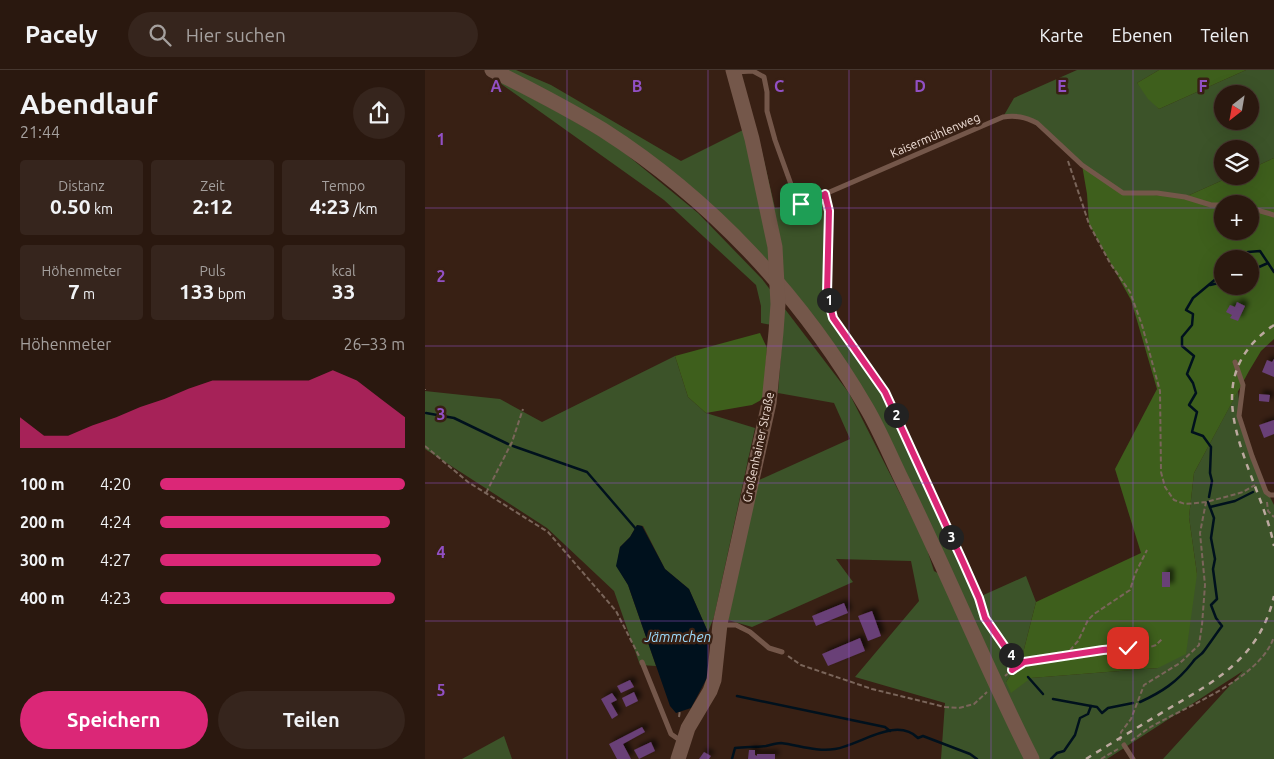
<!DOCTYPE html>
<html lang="de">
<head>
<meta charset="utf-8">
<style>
  body { margin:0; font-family:Ubuntu,sans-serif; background:#36251d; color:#f1f3f6; height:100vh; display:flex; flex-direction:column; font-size:19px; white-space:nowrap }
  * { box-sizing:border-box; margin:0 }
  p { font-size:16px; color:#a5a09e }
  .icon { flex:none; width:28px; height:28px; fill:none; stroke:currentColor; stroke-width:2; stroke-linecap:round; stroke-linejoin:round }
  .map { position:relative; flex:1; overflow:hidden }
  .sheet { display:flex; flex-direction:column; background:#2a180f; width:425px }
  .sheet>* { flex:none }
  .needle { width:32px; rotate:211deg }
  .tools { position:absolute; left:789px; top:15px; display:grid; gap:10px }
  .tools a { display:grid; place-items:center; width:45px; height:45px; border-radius:50%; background:#2a180f; box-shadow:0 5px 20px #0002,0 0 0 1px #46372f; font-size:25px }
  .pin { position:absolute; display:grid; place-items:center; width:42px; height:42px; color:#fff; margin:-21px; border-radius:10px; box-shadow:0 2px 8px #0006 }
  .km { position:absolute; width:25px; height:25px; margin:-12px; border-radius:50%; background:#222; color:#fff; font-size:14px; line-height:25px; text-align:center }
  .round { display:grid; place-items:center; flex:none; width:52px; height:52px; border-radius:26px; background:#36251d }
  .overview { display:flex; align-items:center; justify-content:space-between; height:85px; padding:0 20px }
  h1 { font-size:28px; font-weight:700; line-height:38px }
  .figures { display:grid; grid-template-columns:repeat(3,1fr); gap:8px; height:85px; padding:5px 20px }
  .figures div { display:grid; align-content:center; border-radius:5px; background:#36251d; text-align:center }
  .figures b { font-size:21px; font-weight:700 }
  .figures small { font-size:14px; font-weight:400 }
  .figures p { font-size:14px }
  .chart { height:140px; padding:10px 20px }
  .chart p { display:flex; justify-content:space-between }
  .chart svg { width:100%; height:90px; margin-top:5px; fill:#db2777; opacity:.7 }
  .button { display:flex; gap:10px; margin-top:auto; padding:10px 20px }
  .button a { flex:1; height:58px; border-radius:30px; background:#db2777; color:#fff; font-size:20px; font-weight:700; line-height:58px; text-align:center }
  .button a+a { background:#36251d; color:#f1f3f6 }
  ul { padding:0 20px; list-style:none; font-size:16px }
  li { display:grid; grid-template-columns:80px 60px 1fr; align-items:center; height:38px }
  li i { height:12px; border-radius:6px; background:#db2777 }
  header { display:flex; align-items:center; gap:30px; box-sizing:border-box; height:70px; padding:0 25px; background:#2a180f; border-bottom:1px solid #46372f }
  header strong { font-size:24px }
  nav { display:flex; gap:28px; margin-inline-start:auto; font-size:18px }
  .search { width:350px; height:45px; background:#36251d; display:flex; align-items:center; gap:12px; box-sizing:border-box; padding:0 18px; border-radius:28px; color:#a5a09e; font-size:19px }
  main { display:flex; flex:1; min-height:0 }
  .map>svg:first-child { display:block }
  .green { fill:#3c5329; fill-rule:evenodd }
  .forest { fill:#3e5f1c; fill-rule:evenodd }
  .water { fill:#00111d }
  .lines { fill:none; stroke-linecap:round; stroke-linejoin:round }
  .stream { stroke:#00111d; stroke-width:2.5 }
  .building { fill:#693f77; filter:url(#shadow) }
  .path { stroke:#7a655a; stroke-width:2; stroke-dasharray:5 2.5; stroke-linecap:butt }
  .lane { stroke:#74574a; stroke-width:5 }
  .secondary { stroke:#74574a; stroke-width:15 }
  .rail { stroke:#bca99f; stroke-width:2.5; stroke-dasharray:6 6; stroke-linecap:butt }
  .route-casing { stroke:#fff; stroke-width:10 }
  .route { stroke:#db2777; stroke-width:6 }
  .grid { fill:none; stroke:#9250c4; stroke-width:1; stroke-opacity:0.55 }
  .labels { text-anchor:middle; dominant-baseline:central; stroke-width:5; stroke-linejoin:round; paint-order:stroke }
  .street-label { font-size:12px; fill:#f0dfd7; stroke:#382014 }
  .water-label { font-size:14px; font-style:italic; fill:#9bdafc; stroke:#382014 }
  .grid-label { font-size:16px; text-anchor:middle; font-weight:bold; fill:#9250c4; stroke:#382014; stroke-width:5; stroke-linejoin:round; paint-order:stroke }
</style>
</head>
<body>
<header>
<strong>Pacely</strong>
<div class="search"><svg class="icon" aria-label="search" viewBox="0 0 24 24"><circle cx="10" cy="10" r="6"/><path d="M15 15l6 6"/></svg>Hier suchen</div>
<nav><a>Karte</a><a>Ebenen</a><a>Teilen</a></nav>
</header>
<main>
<section class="sheet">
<div class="overview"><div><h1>Abendlauf</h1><p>21:44</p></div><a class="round"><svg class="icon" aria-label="share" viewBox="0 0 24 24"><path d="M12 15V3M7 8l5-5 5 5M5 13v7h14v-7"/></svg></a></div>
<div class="figures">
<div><p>Distanz</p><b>0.50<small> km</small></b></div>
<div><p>Zeit</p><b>2:12</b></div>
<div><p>Tempo</p><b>4:23<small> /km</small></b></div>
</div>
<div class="figures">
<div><p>Höhenmeter</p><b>7<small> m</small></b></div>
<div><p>Puls</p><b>133<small> bpm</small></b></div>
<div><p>kcal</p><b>33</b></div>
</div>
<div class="chart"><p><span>Höhenmeter</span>26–33 m</p>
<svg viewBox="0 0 160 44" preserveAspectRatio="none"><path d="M0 44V29L10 38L20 38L30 33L40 29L50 24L60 20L70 15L80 11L90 11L100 11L110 11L120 11L130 6L140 11L150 20L160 29V44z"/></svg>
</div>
<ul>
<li><b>100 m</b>4:20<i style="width:100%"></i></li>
<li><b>200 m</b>4:24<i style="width:94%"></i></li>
<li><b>300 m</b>4:27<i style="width:90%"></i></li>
<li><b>400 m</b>4:23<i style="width:96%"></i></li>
</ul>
<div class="button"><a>Speichern</a><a>Teilen</a></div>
</section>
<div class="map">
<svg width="849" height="689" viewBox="0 0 849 689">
  <defs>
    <filter id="shadow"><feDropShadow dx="4" dy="-4" stdDeviation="2.5" flood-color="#0009"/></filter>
  </defs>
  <rect width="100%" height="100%" fill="#382014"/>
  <g class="green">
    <polygon points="78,0 91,0 126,15 256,91 318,60 333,65 350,138 376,134 400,124 404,141 402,224 408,248 460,322 554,527 601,506 611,532 597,587 581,612 605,608 733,598 772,504 764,447 769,403 813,321 816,351 836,409 849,435 849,689 738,689 818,601 682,689 516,689 520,633 430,607 494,531 486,491 411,489 428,512 327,557 303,550 332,411 425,369 409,333 353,323 358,257 336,253 336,236 331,215 239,130 65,6 142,47 191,76 273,143 337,209 424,323 500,473 509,501 530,513 406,274 271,121"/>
    <path d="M652,0H734L712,13L734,39L821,0H849V88L825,99V79H798V106H807L760,127L698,123L657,95L603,48L578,47L589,28ZM798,24H825V51H798Z"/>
    <polygon points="250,286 263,327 281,343 330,358 289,547 283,562 264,519 240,499 218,456 212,455 205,467 195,477 192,496 203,515 231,596 215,595 189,521 122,458 0,379 0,321 75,329 117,352"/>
    <polygon points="79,666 87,689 37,689"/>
  </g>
  <g class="forest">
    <polygon points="734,0 821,0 734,39 723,29 712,13"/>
    <path d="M849,88V269L836,281L824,301L769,403L764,447L772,504L761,584L733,598L606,608L586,623L581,612L597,587L611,532L716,483L690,399L732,319L706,230L664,154L662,124L657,95L698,123L760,127L807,106H825V99ZM798,134H825V161H798ZM798,189H825V216H798Z"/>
    <polygon points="335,263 342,278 338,329 327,335 281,343 263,327 250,286"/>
  </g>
  <polygon class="water" points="212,455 217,456 240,499 264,519 283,562 283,606 266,638 251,643 245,636 203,515 191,496 195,477 205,467"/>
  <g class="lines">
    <g class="stream">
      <polyline points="816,189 823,182 835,181 849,202"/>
      <polyline points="825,201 843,193"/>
      <polyline points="785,215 798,212"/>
      <polyline points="1,343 29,348 83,374"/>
      <polyline points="88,376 162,402 211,459"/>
      <polyline points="784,427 787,411 785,403 786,377 778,366 767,362 772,342 764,335 771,323 768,313 762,304 769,286 757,276 757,267 767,255 768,244 761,240 768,228 798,203"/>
      <polyline points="785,437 810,431 828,422"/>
      <polyline points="603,607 618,624"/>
      <polyline points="312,626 460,657 465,661"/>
      <polyline points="628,629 666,636"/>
      <path d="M715,632C737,622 752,612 767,593C770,587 776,586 779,581C785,573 791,564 797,556L791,548L786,535L792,529L788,499L790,489L786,468L789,448L783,432"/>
      <path d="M307,689L310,678C320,677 331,677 341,676C346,675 351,673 356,673C373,675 392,682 410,679C435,675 471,646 493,668L498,666L545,684L552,689"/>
      <polyline points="626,689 632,683 639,681 650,665 655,648 663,644 666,636 672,637 677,643 683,638 708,633"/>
    </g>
  </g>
  <g class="building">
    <polygon points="812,232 820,236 813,251 805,248 807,245 801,242 805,235 810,237"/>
    <polygon points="849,289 849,307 837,302 842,290 847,292"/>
    <polygon points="834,324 845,325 844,332 834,331"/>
    <polygon points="849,350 849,364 839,368 834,355"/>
    <rect x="737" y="502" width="8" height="15"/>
    <polygon points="419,533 423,543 391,556 387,546"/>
    <polygon points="447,541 456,566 443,571 433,546"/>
    <polygon points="435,568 440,581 403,596 397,584"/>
    <polygon points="205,610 209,617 196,623 192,616"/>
    <polygon points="209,622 213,631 201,637 197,628"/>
    <polygon points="187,623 192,630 186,633 193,645 187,649 176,629"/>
    <polygon points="217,657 220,662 198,674 206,689 192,689 184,674"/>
    <polygon points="226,672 230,681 214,689 209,680"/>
    <polygon points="324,680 330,680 330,685 332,686 332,684 350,684 350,689 323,689"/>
    <polygon points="279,682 286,686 284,689 274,689"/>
  </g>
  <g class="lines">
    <g class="path">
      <polyline points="643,91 664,154 685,193 705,222 717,255 735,321 736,402 740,417 749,430 760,434 781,432 804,426 818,422 830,415"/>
      <polyline points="401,129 404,141 402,224 408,248 460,322 538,492 554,528 560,548 589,589 587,600 580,606"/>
      <polyline points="0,320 0,319"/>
      <polyline points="0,376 43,412 123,462 191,541 214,586"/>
      <polyline points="61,423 87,372 98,339"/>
      <polyline points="842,432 843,441 849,447"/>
      <polyline points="363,586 376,595 447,619 520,637 534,638 549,634 562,622"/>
      <polyline points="640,586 653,571 663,550 669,544 705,520 710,504 722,480"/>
      <polyline points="587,600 599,593 678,580 722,578 731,575 738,568"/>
      <polyline points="254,647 255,640"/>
      <polyline points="695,671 696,662 706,649 719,615 755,593 774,575 777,555 780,515 775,463 781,432"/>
      <path d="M706,671C712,667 718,662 724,658C761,636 834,610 849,567"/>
      <polyline points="676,689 693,679"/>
    </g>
    <g class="lane">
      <path d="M309,2L328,1L339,7L342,22V41L350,70L372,131C381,139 391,129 400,124L578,47C591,45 600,47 612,53L657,95L698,123H732L760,127L786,135H798"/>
      <polyline points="825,138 849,145"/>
      <polyline points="810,292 818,315 814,346 827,386 841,422 845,425 849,425"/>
      <polyline points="296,555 311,555 325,562 344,578 357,582"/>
      <polyline points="217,592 246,664 256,671"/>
      <polyline points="699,675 708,689"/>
    </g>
    <g class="secondary">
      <path d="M67,0C105,19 142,38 178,60C286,129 377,227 441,337C454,359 464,383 475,406C521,499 560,596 607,689"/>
      <polyline points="253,689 263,658 285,621 289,610 295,554 344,333 351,262 353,234 350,177 327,69 308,0"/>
    </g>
    <g class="rail">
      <path d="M849,255C762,314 835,402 849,476"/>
      <path d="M661,689C688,672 715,656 743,639C792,610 835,587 849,526"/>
    </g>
  </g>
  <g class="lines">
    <defs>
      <polyline id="route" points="376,134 381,135 400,124 404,141 402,224 408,248 460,322 538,492 554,528 560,548 589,590 587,600 599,592 678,580 703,578"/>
    </defs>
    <use href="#route" class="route-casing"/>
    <use href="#route" class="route"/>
  </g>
  <path class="grid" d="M142,0V689M283,0V689M424,0V689M566,0V689M708,0V689M0,138H798M825,138H849M0,276H849M0,413H849M0,551H849"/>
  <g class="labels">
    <g class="street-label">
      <text transform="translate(510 65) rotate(-23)">Kaisermühlenweg</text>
      <text transform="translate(333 377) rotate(-78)">Großenhainer Straße</text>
    </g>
    <g class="water-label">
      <text x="253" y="567">Jämmchen</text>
    </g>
  </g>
  <g class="grid-label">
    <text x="71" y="22">A</text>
    <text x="212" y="22">B</text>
    <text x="354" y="22">C</text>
    <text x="495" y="22">D</text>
    <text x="637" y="22">E</text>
    <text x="778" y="22">F</text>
    <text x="16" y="75">1</text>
    <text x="16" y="212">2</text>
    <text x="16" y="350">3</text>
    <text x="16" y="488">4</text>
    <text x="16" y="626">5</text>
  </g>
</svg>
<div class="tools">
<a><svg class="needle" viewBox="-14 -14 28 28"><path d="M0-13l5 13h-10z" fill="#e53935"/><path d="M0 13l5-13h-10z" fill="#a5a09e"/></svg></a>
<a><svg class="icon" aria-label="layers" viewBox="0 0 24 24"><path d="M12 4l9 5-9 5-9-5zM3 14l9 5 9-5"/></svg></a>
<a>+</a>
<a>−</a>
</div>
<div class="pin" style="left:376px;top:134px;background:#1e9e55"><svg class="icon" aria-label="arrive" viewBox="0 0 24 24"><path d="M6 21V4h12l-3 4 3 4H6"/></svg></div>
<div class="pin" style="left:703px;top:578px;background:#d93025"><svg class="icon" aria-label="check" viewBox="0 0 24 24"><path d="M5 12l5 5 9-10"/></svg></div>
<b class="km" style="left:404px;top:230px">1</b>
<b class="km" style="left:471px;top:345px">2</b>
<b class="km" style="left:526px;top:467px">3</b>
<b class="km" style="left:586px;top:585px">4</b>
</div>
</main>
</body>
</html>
